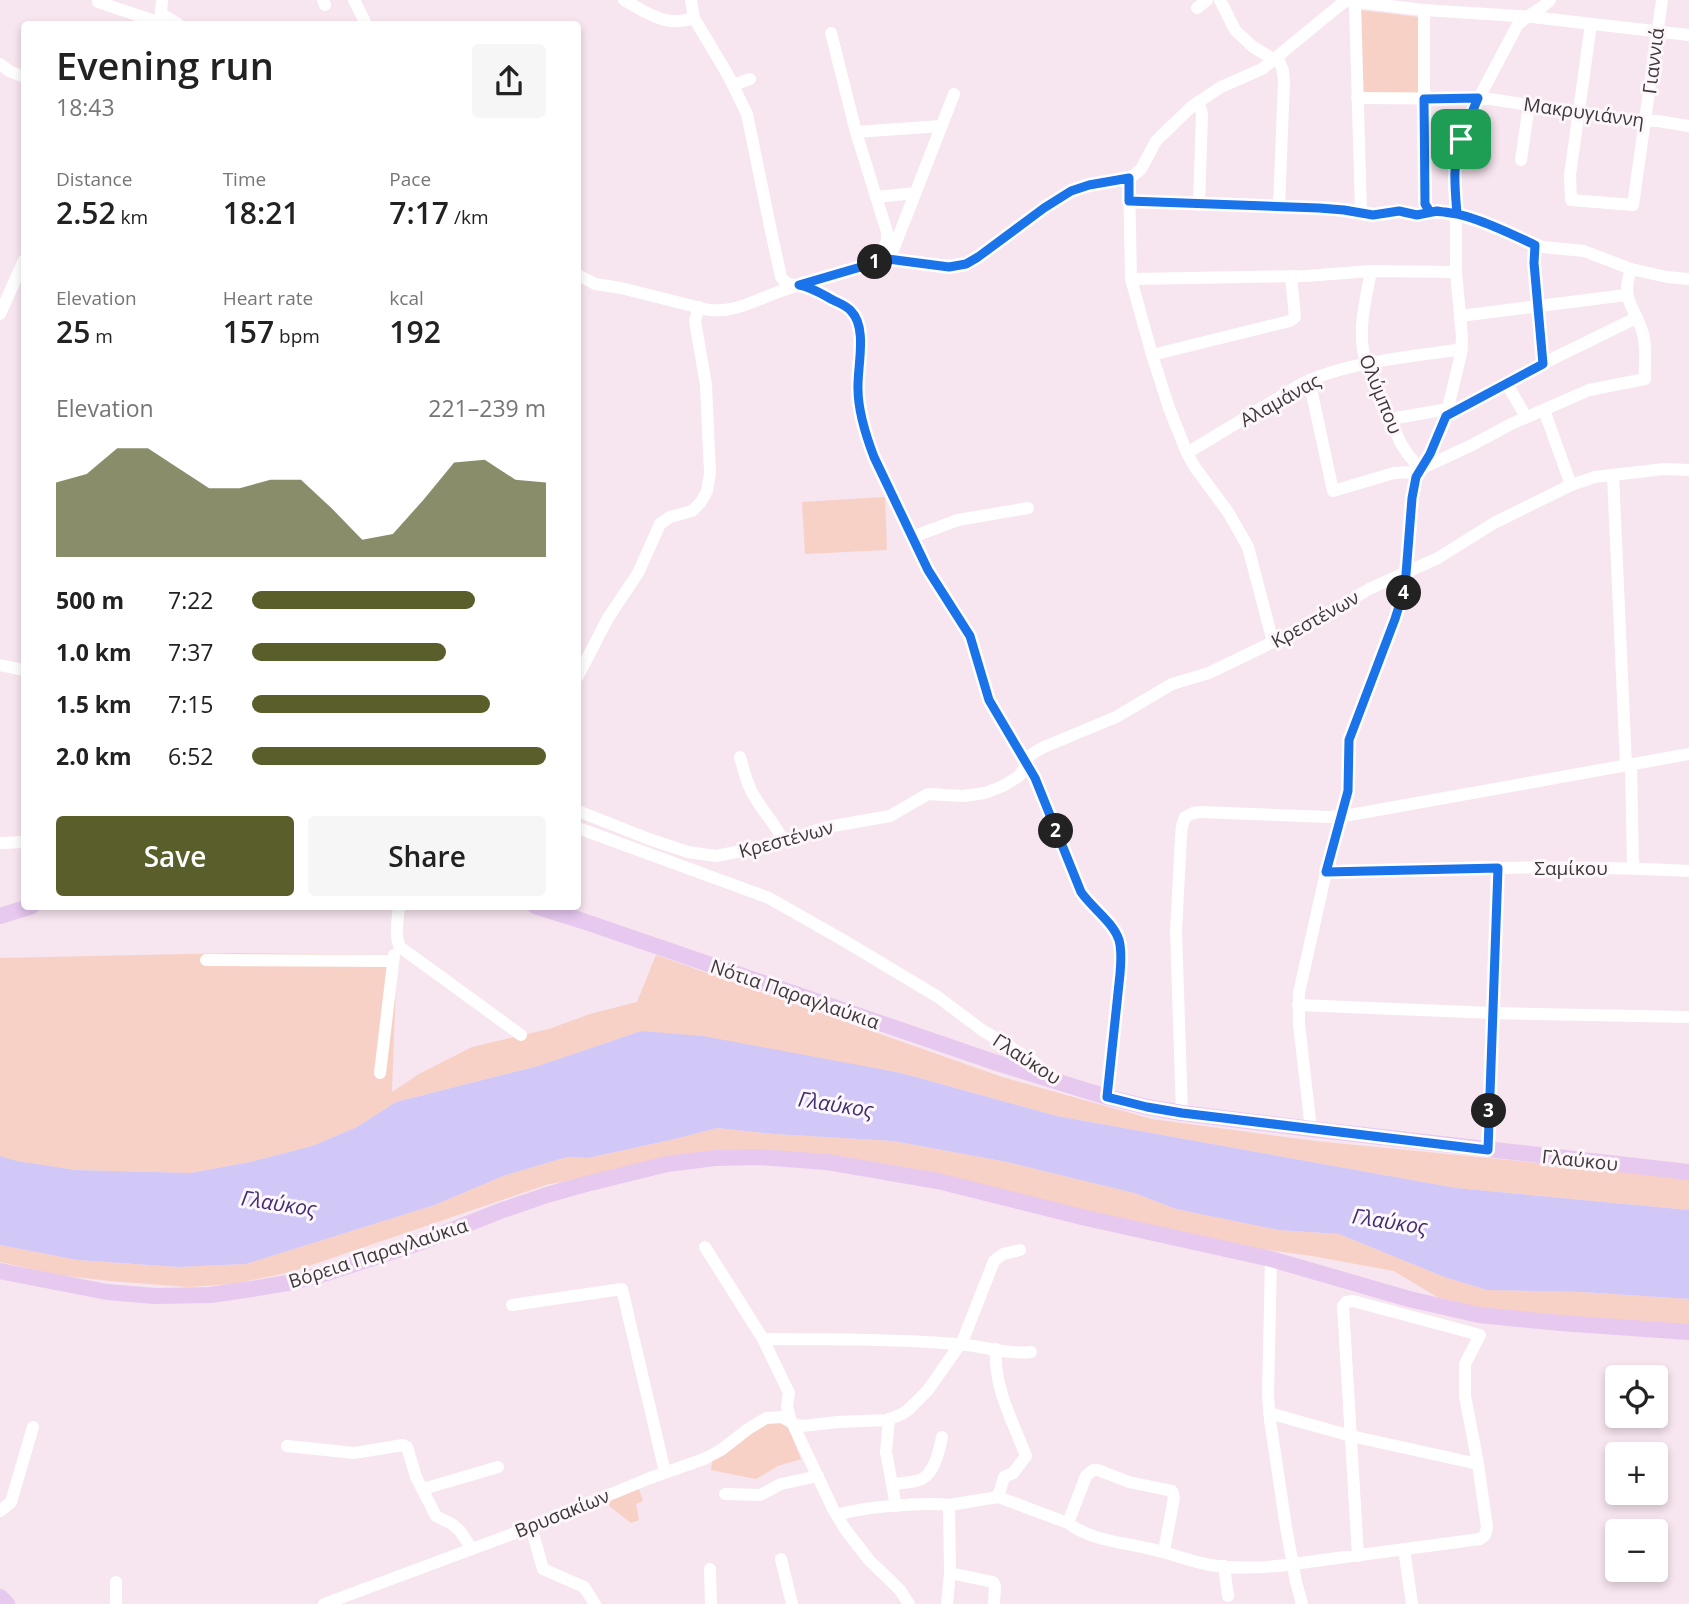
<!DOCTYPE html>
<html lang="en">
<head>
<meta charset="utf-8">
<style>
  body { margin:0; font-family:"Open Sans",sans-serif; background:#f6f6f6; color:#222; height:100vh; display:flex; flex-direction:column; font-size:26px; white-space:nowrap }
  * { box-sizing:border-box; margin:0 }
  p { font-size:23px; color:#767676 }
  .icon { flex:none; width:38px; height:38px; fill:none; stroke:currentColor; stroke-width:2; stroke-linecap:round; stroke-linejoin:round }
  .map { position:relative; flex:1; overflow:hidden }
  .side { position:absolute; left:21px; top:21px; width:560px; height:889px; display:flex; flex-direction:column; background:#fff; border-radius:7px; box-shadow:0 4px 10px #0003 }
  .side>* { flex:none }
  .fabs { position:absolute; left:1605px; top:1365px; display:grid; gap:14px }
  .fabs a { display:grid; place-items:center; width:63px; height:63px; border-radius:7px; background:#fff; box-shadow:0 4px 10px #0003; font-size:35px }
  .pin { position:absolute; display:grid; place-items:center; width:60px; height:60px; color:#fff; margin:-30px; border-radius:14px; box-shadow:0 4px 10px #0006 }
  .km { position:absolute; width:35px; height:35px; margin:-18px; border-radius:50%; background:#222; color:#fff; font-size:19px; line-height:35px; text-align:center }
  .round { display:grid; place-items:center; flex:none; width:74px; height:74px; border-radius:7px; background:#f6f6f6 }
  .summary { display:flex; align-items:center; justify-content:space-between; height:119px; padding:0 35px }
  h1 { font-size:38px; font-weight:600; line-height:52px }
  .stats { display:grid; grid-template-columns:repeat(3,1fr); gap:10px; height:119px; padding:7px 35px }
  .stats div { display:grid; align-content:center }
  .stats b { font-size:30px; font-weight:600 }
  .stats small { font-size:19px; font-weight:400 }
  .stats p { font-size:19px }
  .chart { height:196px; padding:14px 35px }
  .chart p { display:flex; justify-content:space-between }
  .chart svg { width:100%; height:126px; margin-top:7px; fill:#5a5e2b; opacity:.7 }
  .action { display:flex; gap:14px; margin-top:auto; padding:14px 35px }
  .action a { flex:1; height:80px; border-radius:7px; background:#5a5e2b; color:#fff; font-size:28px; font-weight:600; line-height:80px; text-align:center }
  .action a+a { background:#f6f6f6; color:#222 }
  ul { padding:0 35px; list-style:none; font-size:23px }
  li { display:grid; grid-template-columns:112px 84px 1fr; align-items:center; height:52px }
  li i { height:18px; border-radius:9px; background:#5a5e2b }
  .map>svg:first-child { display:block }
  .green { fill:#f7d1c6 }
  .water { fill:#d1c8f7 }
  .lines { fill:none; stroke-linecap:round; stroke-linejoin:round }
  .minor { stroke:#fff; stroke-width:12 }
  .major { stroke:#e7c8ef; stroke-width:16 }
  .route-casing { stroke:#fff; stroke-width:14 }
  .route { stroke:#1a73e8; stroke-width:9 }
  .labels { text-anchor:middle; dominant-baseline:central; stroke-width:6; stroke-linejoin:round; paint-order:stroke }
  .street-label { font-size:19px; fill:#3e383b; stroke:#fdf6fa }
  .water-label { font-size:21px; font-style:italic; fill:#412d71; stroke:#fdf6fa }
</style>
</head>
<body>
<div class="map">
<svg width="1689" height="1604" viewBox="0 0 1689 1604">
  <rect width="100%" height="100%" fill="#f7e5ef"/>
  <g class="green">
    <polygon points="1359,10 1419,17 1418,95 1360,94"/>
    <polygon points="885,497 887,550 805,554 802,502"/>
    <polygon points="235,953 397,955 392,1092 419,1074 472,1047 549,1029 590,1014 637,1002 656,955 1002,1077 1152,1119 1315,1141 1689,1178 1689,1210 1456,1188 1057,1116 901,1073 641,1031 538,1066 396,1102 357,1127 312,1146 250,1162 190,1173 76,1170 16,1161 0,1156 0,958"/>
    <polygon points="717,1128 774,1134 893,1141 1007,1162 1134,1193 1176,1209 1278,1230 1339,1234 1444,1277 1487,1290 1582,1292 1689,1299 1689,1325 1517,1313 1475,1307 1437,1297 1394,1271 1312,1256 1232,1245 963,1181 736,1156 549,1184 291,1272 234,1284 188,1287 110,1281 58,1275 0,1262 0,1245 77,1260 178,1267 246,1264 435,1205 503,1176 567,1157 588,1158 675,1139"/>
    <polygon points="779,1421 788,1427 801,1459 778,1466 756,1479 711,1470 712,1461 766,1423"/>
    <polygon points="639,1489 643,1501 636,1504 639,1520 631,1523 604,1502"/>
  </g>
  <polygon class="water" points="641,1031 703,1036 901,1073 1057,1116 1456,1188 1689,1210 1689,1299 1582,1292 1487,1290 1444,1277 1339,1234 1278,1230 1176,1209 1134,1193 1007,1162 893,1141 774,1134 717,1128 675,1139 588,1158 567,1157 503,1176 435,1205 246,1264 178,1267 77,1260 0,1245 0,1156 17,1161 76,1170 190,1173 250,1162 312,1146 357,1127 396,1102 538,1066"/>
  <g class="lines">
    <g class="minor">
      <polyline points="323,0 325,5"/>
      <polyline points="354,0 366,24"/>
      <path d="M624,0C647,13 667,28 694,18L729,77L747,114L771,231L781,277L786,283L815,290L847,307L856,317L860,330L861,344L858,395L867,437L874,457L923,561L970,636L989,700L1035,778L1081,892C1092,909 1113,921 1119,940C1122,951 1121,963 1120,974L1107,1097"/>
      <polyline points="691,0 694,18"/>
      <polyline points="1220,0 1235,30 1253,47 1280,63 1283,71 1284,81 1279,206"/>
      <polyline points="1346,1 1424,10 1532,17 1689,35"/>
      <polyline points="98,2 161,23"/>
      <polyline points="1355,3 1361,213"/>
      <polyline points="1197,8 1207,0"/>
      <polyline points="1424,10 1424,197 1425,204 1430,212"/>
      <polyline points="161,14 178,24"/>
      <polyline points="160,24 162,0"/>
      <polyline points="1591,24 1570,175 1571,200 1633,205 1662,0"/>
      <polyline points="831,33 856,132 887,232 887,240 880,261"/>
      <polyline points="0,64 9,71 24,77"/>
      <polyline points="733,85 750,79"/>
      <polyline points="1357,98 1490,99 1607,117 1629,120 1658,121 1689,126"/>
      <polyline points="1198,102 1202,114 1199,203"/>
      <polyline points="856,132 941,126"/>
      <polyline points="1521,160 1529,105"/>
      <polyline points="1129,178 1131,279 1152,355 1169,408 1187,453 1194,466 1228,512 1248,547 1273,642"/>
      <polyline points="876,197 915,193"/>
      <polyline points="1129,201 1319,208 1344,210 1373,215 1399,211 1417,215 1443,211 1477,221 1543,247 1584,251 1631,269 1667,277 1689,279"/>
      <polyline points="1535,245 1534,263 1543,364"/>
      <polyline points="890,258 954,94"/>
      <path d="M1371,271C1366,298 1358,327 1364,355L1400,442L1407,453L1420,469"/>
      <path d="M578,275L595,284L621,288L709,310C739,313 760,297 787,289C820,278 853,269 886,259H895L944,266L966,264L978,257L1036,214L1071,191L1083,186L1122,180L1134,175L1141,169L1156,141L1191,107L1221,87L1262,69L1346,0"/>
      <polyline points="1131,279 1306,276 1371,271 1456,272"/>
      <polyline points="0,314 24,260"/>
      <polyline points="1460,316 1626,295"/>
      <polyline points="1152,355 1290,321 1295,317 1291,276"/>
      <path d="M1309,380L1333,491L1394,473L1414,472L1474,444L1511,424L1589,390L1645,379C1644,365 1647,347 1643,334C1635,305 1620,302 1631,269"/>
      <polyline points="1507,384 1526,417"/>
      <polyline points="1544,410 1571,485"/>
      <polyline points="1446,416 1546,362 1636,318"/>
      <polyline points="1390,419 1448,409"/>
      <path d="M1187,453L1298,386C1342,362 1412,357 1462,349"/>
      <polyline points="1613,475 1626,765"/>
      <polyline points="912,537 958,520 1028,508"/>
      <polyline points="0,665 24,670"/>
      <polyline points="578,676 608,618 638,573 660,524 670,517 692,511 701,502 707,491 710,473 706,385 695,321 699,307"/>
      <path d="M740,757C743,766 745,777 749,786C757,806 774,821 783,840"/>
      <polyline points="1025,761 1033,753 1044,747 1116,717 1172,684 1209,673 1273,642 1328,614 1369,589 1438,558 1494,523 1571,485 1595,477 1664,469 1689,470"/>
      <polyline points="1631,764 1633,868"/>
      <polyline points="578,811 649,839 688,852 716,856 771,845 827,827 890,816 928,794 963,796 985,793 1003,786 1019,776 1027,765"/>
      <polyline points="578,828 769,898 843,940 938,997 982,1030 1033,1061 1052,1079"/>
      <polyline points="0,843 24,842"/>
      <path d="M1326,872C1447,869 1568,864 1689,871"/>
      <path d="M399,906C398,920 394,935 400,947L521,1035"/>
      <polyline points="206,960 393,961"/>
      <polyline points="1298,1005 1493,1013 1689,1017"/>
      <polyline points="380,1073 394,955"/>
      <polyline points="1182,1113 1176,931 1181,837 1182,826 1185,817 1193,813 1201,812 1329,817 1350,815 1689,754"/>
      <path d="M1311,1129L1299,1024V993L1326,872L1348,791L1349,740L1402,598L1407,572L1414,485L1420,469L1430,454L1446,416L1461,354L1462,337L1456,272V214L1454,171L1457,152L1473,109L1517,26C1526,15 1540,11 1550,0"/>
      <polyline points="1488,1150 1498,868"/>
      <polyline points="705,1247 763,1339 789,1393 787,1406 790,1418 833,1509 845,1529 869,1560 900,1590 909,1604"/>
      <polyline points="1271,1259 1268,1395 1270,1420 1286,1527 1296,1582 1302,1604"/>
      <polyline points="512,1305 622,1289 665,1472"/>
      <path d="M763,1339C828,1339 892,1339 956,1344C981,1345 1006,1355 1031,1352"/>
      <path d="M996,1349C993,1386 1013,1422 1026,1456L1013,1473L1004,1477L998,1497"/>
      <polyline points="1269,1413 1351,1436 1478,1464"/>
      <polyline points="889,1419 886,1452 896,1506"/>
      <polyline points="287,1446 354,1453 403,1445 407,1447 416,1477 436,1516 452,1524 460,1531 472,1549"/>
      <path d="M892,1484C901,1483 913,1483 922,1479C935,1472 939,1451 942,1437"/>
      <polyline points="423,1489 498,1467"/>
      <polyline points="725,1494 760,1495 781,1484 818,1476"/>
      <path d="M949,1505L998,1497L1068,1523C1090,1540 1120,1542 1146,1548C1168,1552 1188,1561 1210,1565C1235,1569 1261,1568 1286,1565L1293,1564C1355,1556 1417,1547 1480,1539L1485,1535L1487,1527L1478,1464L1465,1396V1364L1480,1335L1353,1301L1346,1302L1343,1306L1358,1556"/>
      <polyline points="0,1511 11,1502 33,1427"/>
      <path d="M837,1515C860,1508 880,1507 904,1505C919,1504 934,1503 949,1505L950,1573L947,1604"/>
      <polyline points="1068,1523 1086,1476 1093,1470 1098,1470 1129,1482 1172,1491 1174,1498 1164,1551"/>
      <polyline points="531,1527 543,1569 584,1587 595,1604"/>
      <polyline points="1404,1549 1412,1604"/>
      <polyline points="781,1559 792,1604"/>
      <polyline points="1224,1566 1228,1596"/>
      <polyline points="710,1569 711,1604"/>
      <polyline points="950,1573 993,1582 995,1586 994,1604"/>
      <polyline points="116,1604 116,1582"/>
      <polyline points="324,1604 531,1527 650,1478 704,1459 721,1450 748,1429 766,1418 782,1417 796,1425 802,1426 838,1422 887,1420 902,1414 908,1410 928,1390 963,1340 994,1261 1003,1254 1020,1250"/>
    </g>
    <g class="major">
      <polyline points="535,906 583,921 994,1062 1107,1097 1147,1107 1182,1113 1311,1129 1689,1172"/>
      <polyline points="0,916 32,906"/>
      <polyline points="0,1271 107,1292 155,1296 210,1295 252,1289 293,1282 330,1272 422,1242 500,1211 550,1194 586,1184 667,1164 715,1158 759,1157 827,1162 938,1181 1086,1218 1271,1259 1409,1299 1479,1315 1560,1323 1689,1332"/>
      <polyline points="0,1597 7,1604"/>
    </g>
  </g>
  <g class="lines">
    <defs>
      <path id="route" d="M1461,139C1452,164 1455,188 1457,214L1437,211L1417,215L1399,211L1373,215L1344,210L1319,208L1129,201V178L1089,185L1071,191L1044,208L978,257L966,264L949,267L888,259L799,285C811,287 822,294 833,300C839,303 847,306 851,311C868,328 857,367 858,389C858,412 866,436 874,457L928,570L970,636L989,700L1035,778L1081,892C1092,908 1113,922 1119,940C1122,951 1121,963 1120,974L1107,1097L1147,1107L1182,1113L1488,1150L1498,868L1326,872L1348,791L1349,740L1395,619L1405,587L1412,498L1416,477L1430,454L1446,416L1543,364L1534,263L1535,245C1507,232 1460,208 1430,212L1425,204L1424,99L1478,98L1461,139"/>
    </defs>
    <use href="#route" class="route-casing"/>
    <use href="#route" class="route"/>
  </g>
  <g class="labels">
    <g class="street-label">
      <text transform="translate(1653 61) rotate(-83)">Γιαννιά</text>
      <text transform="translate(1584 112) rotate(8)">Μακρυγιάννη</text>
      <text transform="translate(1381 394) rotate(68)">Ολύμπου</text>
      <text transform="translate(1280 400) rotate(-29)">Αλαμάνας</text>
      <text transform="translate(1315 619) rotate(-29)">Κρεστένων</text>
      <text transform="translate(786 839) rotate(-15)">Κρεστένων</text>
      <text x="1571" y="868">Σαμίκου</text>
      <text transform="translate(795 994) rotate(19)">Νότια Παραγλαύκια</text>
      <text transform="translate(1027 1059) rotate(33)">Γλαύκου</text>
      <text transform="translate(1580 1160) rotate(6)">Γλαύκου</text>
      <text transform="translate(378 1253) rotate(-18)">Βόρεια Παραγλαύκια</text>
      <text transform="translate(562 1513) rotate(-22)">Βρυσακίων</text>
    </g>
    <g class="water-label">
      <text transform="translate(836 1104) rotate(9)">Γλαύκος</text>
      <text transform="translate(279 1203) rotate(9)">Γλαύκος</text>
      <text transform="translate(1390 1221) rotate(9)">Γλαύκος</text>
    </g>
  </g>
</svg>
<div class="fabs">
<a><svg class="icon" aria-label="locate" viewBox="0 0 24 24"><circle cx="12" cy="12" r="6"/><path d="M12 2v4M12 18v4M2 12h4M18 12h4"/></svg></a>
<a>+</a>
<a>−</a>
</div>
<div class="pin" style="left:1461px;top:139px;background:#1e9e55"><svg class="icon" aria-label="arrive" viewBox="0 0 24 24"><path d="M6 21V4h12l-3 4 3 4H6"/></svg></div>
<b class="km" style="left:875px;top:262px">1</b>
<b class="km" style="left:1056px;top:831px">2</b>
<b class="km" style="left:1489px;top:1111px">3</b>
<b class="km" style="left:1404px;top:593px">4</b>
<section class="side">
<div class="summary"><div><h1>Evening run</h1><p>18:43</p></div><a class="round"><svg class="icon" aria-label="share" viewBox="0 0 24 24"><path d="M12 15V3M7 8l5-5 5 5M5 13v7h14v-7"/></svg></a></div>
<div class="stats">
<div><p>Distance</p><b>2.52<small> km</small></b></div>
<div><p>Time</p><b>18:21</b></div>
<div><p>Pace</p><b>7:17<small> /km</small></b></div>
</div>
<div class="stats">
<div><p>Elevation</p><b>25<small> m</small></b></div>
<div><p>Heart rate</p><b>157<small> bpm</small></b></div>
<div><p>kcal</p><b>192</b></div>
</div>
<div class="chart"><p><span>Elevation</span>221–239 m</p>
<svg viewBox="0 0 160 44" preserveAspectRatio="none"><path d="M0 44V18L10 15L20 6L30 6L40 13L50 20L60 20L70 17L80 17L90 27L100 38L110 36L120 24L130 11L140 10L150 17L160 18V44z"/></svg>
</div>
<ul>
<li><b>500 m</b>7:22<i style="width:76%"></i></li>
<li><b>1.0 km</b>7:37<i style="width:66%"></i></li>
<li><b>1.5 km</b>7:15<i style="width:81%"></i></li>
<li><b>2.0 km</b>6:52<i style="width:100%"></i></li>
</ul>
<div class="action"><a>Save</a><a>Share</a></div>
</section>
</div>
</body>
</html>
